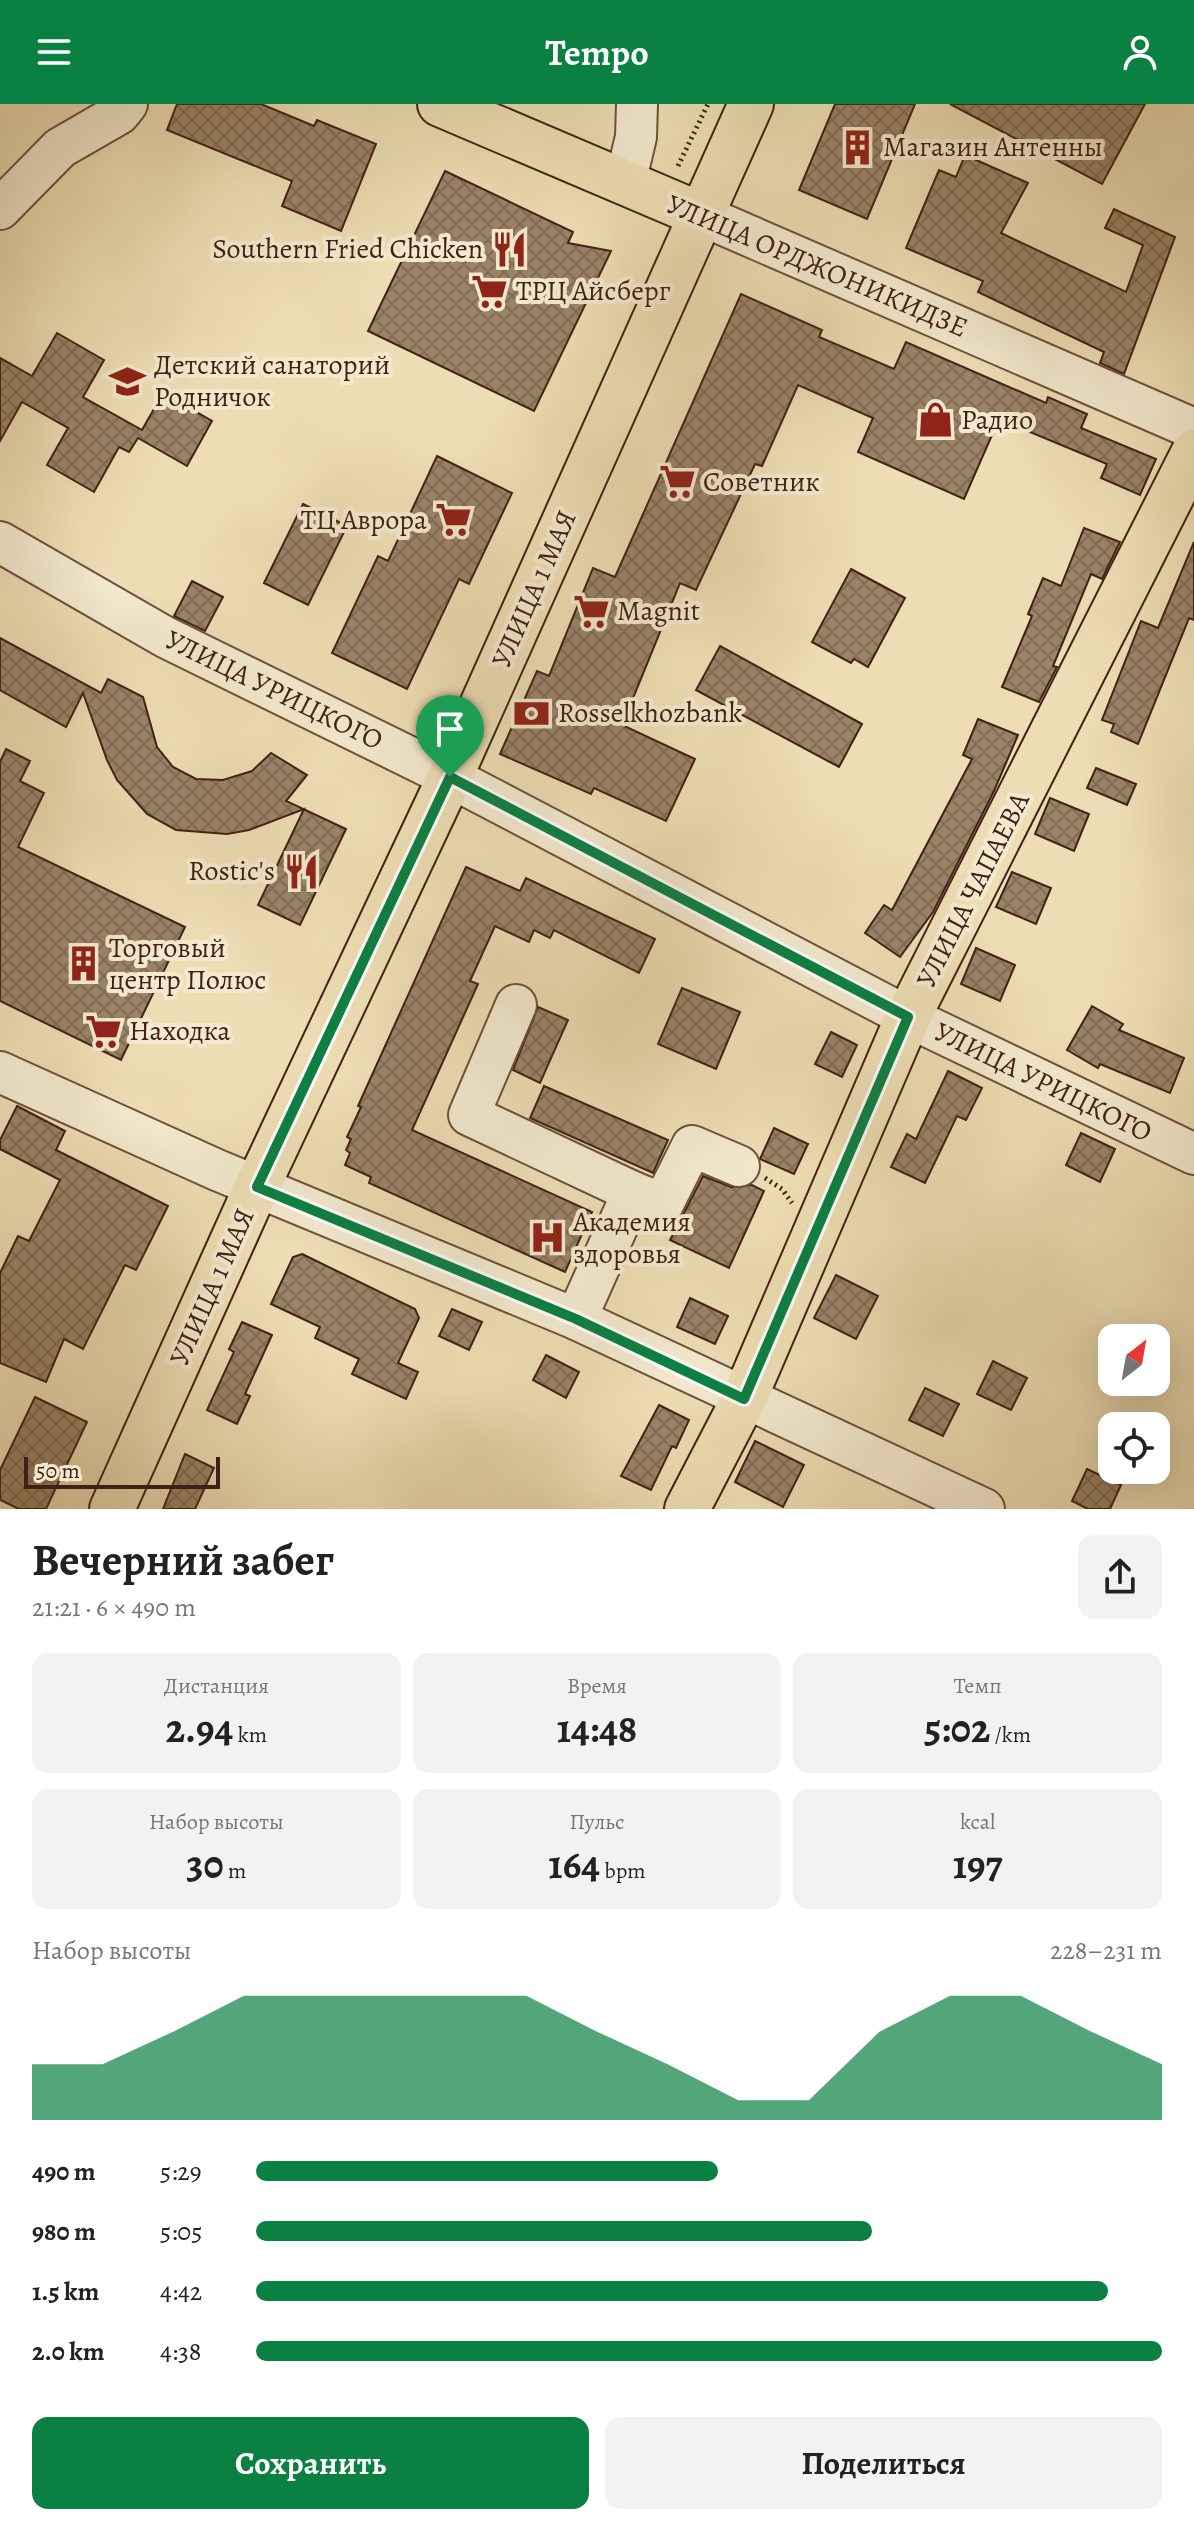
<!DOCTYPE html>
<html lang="ru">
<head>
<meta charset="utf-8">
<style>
  body { margin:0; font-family:Alegreya,serif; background:#f2f2f2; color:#222; height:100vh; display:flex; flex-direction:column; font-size:30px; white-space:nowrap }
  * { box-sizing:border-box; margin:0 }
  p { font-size:26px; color:#767676 }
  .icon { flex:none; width:44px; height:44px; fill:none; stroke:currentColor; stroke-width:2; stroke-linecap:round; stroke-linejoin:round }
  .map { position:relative; height:1405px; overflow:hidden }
  .details { display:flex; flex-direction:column; background:#fff; flex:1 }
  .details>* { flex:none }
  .needle { width:52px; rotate:31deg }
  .controls { position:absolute; left:1098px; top:1220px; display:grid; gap:16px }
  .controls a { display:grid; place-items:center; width:72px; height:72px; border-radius:16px; background:#fff; box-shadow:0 8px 32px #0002; font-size:40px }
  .scale { position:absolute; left:24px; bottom:20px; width:196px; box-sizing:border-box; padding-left:8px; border:4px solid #422115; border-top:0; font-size:22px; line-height:28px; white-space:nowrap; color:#422115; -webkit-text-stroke:6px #f3e9ce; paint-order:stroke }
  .pin { position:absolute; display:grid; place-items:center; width:68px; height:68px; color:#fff; margin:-82px -34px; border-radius:50% 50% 50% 0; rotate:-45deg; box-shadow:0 0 8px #0007 }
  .pin .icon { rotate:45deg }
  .round { display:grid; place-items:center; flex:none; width:84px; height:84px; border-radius:16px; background:#f2f2f2 }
  .summary { display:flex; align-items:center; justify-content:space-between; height:136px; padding:0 32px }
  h1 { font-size:44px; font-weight:700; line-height:60px }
  .figures { display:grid; grid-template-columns:repeat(3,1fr); gap:12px; height:136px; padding:8px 32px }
  .figures div { display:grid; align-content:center; border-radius:16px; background:#f2f2f2; text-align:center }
  .figures b { font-size:40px; font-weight:700 }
  .figures small { font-size:22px; font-weight:400 }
  .figures p { font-size:22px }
  .chart { height:224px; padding:16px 32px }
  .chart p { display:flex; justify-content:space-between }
  .chart svg { width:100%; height:144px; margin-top:8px; fill:#0b8043; opacity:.7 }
  .primary-button { display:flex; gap:16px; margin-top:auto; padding:16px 32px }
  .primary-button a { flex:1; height:92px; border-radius:16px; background:#0b8043; color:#fff; font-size:32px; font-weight:700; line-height:92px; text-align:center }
  .primary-button a+a { background:#f2f2f2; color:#222 }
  ul { padding:0 32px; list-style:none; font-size:26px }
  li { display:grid; grid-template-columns:128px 96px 1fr; align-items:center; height:60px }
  li i { height:20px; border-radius:10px; background:#0b8043 }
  header { display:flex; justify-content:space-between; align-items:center; height:104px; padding:0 32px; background:#0b8043; color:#fff; font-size:36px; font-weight:700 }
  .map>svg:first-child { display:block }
  .building { fill:url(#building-cross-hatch); stroke:#422115; stroke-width:2 }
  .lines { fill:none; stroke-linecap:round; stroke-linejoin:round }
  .minor-casing { stroke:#6d503d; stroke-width:44 }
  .major-casing { stroke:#422115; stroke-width:48 }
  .path { stroke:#422115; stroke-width:5; stroke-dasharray:2 4; stroke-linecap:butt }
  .minor { stroke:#f3e9ce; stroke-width:40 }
  .major { stroke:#edddb4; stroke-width:44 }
  .route-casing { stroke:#fff; stroke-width:16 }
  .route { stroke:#0b8043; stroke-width:10 }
  .labels { text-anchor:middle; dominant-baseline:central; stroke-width:8; stroke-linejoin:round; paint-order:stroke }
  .poi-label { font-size:28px; fill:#422115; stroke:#f3e9ce; text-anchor:start }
  .street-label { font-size:28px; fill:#422115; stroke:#f3e9ce }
</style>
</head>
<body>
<header><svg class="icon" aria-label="menu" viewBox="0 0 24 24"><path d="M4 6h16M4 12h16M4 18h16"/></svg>Tempo<svg class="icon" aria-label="person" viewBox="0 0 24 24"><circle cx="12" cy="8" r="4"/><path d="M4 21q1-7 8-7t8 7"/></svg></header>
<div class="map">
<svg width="1194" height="1405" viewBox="0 0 1194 1405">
  <defs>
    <pattern id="building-cross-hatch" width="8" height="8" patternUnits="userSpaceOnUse" patternTransform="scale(2)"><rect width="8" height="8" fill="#9b8368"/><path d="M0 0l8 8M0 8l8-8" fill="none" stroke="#806b54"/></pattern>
  </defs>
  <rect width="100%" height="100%" fill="#edddb4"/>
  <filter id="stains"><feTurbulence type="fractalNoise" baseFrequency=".0025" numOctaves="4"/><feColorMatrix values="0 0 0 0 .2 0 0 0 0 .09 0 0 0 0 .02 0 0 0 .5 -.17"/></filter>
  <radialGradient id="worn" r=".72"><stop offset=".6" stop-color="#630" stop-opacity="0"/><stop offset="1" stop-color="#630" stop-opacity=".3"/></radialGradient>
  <g class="building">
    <polygon points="177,0 261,0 314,22 317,16 376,40 341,127 282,102 292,77 167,26"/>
    <polygon points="835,0 915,0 867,115 799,86"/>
    <polygon points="950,0 1145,0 1102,80"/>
    <polygon points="965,51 1028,79 1001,129 1126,188 1143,141 1105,124 1114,105 1175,133 1124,270 1100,259 1104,248 978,188 983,177 906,144 939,66 956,73"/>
    <polygon points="445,67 573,128 568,139 611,147 534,307 368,227"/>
    <polygon points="741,190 822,226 819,233 894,265 906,238 1046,299 1048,293 1087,310 1081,324 1156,355 1140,391 1101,374 1107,360 999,315 964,395 858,348 873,314 798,281 762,362 755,360 696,486 680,479 622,621 695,655 666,717 594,684 591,690 500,650 537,567 549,572 593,464 615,473"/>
    <polygon points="57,229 104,256 83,293 142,326 163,289 212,317 187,362 138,334 129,348 119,343 94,388 47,361 68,324 22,298 0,337 0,254 32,272"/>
    <polygon points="437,352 512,389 469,480 459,475 407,585 332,549 378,452 388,457"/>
    <polygon points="303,400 347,422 308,501 264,479"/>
    <polygon points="1084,424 1120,438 1102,475 1091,470 1053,562 1057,563 1039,598 1002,583 1032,512 1028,510 1043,474 1061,482"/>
    <polygon points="1194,438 1194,516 1189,514 1138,640 1111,628 1114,620 1102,616 1141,517 1158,524"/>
    <polygon points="851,465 905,494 868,563 854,555 851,559 812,538"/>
    <polygon points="192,477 223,493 205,527 174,512"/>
    <polygon points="0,534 101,589 108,575 143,593 157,643 173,663 196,675 223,676 252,667 271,649 307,671 286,697 346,725 300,821 258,801 304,705 249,726 227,730 176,726 147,710 117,676 107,656 83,589 66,623 0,586"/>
    <polygon points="720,542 862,620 839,663 696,586"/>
    <polygon points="978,615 1018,631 994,687 933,808 900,853 865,829 884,801 892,806 972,655 963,651"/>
    <polygon points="6,645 30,657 20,677 44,689 18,743 185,823 121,956 0,897 0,658"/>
    <polygon points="1096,664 1136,680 1127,701 1087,684"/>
    <polygon points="1050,694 1089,710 1074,747 1035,730"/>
    <polygon points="466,763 520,787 526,774 655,835 639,869 554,826 550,834 534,826 529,838 495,822 470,877 478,880 412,1026 592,1108 565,1168 369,1079 371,1073 345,1061 350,1049 346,1046 351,1035 347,1033 361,1003 358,1002"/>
    <polygon points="1012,768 1051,784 1036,820 996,803"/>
    <polygon points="976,844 1015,861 1000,897 961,880"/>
    <polygon points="682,884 740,908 716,965 658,940"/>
    <polygon points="1092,902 1123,920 1119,926 1184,954 1170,989 1100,960 1098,964 1067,946"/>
    <polygon points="538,903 568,916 540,979 513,966"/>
    <polygon points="831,928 857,941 842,973 815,960"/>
    <polygon points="948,967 982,984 966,1016 957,1012 925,1079 891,1063 907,1030 916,1035"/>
    <polygon points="544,982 668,1036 653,1069 530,1014"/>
    <polygon points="17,1002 65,1027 56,1046 168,1102 136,1166 125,1161 83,1245 64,1235 46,1278 0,1259 0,1169 18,1132 29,1137 60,1076 0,1045 0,1036"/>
    <polygon points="774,1024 808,1040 794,1070 760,1055"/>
    <polygon points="1081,1029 1115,1045 1100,1078 1066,1061"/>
    <polygon points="703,1072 731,1083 752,1081 764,1087 729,1164 670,1136"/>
    <polygon points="302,1150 415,1205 419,1214 398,1259 418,1268 406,1295 352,1270 359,1255 315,1234 320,1223 271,1200 293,1153"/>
    <polygon points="836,1171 878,1192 856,1235 814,1214"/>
    <polygon points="690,1194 728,1212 715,1240 677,1223"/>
    <polygon points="452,1205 482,1218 469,1246 439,1232"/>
    <polygon points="242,1218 272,1231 245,1290 250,1292 237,1320 207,1306 234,1248 229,1245"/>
    <polygon points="546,1251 579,1268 566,1294 533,1276"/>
    <polygon points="993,1257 1027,1274 1011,1306 977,1290"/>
    <polygon points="925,1284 959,1300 943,1332 909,1316"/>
    <polygon points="35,1293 87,1318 46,1405 19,1405 0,1396 0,1366"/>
    <polygon points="659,1301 689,1316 676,1344 672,1342 651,1386 621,1372"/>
    <polygon points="755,1337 804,1361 783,1403 735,1378"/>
    <polygon points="185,1350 214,1364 195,1405 163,1405"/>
    <polygon points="1087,1365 1121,1381 1110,1405 1088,1405 1072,1397"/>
  </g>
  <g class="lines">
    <defs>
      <g id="minor">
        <polyline points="625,79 636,33 637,0"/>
        <polyline points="0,105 60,44 119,10 127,0"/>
        <polyline points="701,111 1194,325"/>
        <polyline points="0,438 165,533 450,673 908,913 1194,1050"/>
        <polyline points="516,901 469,1011 633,1088 576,1215"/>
        <polyline points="0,968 217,1066 576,1215 984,1405"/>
        <polyline points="633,1088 663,1100 692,1042 739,1062"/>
      </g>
      <g id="major">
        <polyline points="440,0 701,111"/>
        <polyline points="112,1405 249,1100 450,673 751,0"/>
        <polyline points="687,1405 744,1295 908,913 1194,348"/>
      </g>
    </defs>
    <use href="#minor" class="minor-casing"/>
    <use href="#major" class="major-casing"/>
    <g class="path">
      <polyline points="678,62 708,0"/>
      <polyline points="765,1074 782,1085 792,1099"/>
    </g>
    <use href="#minor" class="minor"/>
    <use href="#major" class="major"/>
  </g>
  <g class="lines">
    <defs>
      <polygon id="route" points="450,673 908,913 744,1295 576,1215 257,1083"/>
    </defs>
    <use href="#route" class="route-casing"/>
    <use href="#route" class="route"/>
  </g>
  <defs>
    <symbol id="building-bare" viewBox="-9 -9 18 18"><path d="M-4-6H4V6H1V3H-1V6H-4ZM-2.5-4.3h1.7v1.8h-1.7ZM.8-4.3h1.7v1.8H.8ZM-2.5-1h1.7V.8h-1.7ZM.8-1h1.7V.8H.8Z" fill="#8f2418" stroke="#f3e9ce" stroke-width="2.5" paint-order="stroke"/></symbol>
    <symbol id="restaurant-bare" viewBox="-9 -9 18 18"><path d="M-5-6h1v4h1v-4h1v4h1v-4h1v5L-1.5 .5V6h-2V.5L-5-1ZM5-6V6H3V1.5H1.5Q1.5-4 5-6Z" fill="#8f2418" stroke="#f3e9ce" stroke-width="2.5" paint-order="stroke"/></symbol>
    <symbol id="supermarket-bare" viewBox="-9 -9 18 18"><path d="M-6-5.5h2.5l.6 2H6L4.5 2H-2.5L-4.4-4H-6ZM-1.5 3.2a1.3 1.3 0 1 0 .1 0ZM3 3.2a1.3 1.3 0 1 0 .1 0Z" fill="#8f2418" stroke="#f3e9ce" stroke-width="2.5" paint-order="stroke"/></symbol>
    <symbol id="school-bare" viewBox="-9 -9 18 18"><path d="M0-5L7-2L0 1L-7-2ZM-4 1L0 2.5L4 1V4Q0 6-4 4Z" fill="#8f2418" stroke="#f3e9ce" stroke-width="2.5" paint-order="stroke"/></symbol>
    <symbol id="shop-bare" viewBox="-9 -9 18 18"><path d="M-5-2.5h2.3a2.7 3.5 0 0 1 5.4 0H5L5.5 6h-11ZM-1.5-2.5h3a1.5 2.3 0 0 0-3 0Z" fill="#8f2418" stroke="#f3e9ce" stroke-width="2.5" paint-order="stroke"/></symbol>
    <symbol id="bank-bare" viewBox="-9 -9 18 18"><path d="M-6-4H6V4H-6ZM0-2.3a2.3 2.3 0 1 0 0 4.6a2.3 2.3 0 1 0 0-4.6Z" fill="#8f2418" stroke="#f3e9ce" stroke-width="2.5" paint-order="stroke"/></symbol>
    <symbol id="hospital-bare" viewBox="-9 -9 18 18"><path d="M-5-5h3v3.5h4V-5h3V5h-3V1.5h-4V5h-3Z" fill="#8f2418" stroke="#f3e9ce" stroke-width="2.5" paint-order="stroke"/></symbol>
  </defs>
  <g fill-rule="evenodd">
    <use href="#building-bare" x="832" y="18" width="51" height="51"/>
    <use href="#restaurant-bare" x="484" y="120" width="51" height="51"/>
    <use href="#supermarket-bare" x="464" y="162" width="51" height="51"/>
    <use href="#school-bare" x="102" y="252" width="51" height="51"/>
    <use href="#shop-bare" x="910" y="290" width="51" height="51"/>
    <use href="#supermarket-bare" x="652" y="352" width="51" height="51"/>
    <use href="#supermarket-bare" x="428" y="390" width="51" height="51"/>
    <use href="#supermarket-bare" x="566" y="482" width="51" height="51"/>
    <use href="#bank-bare" x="506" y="584" width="51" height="51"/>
    <use href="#restaurant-bare" x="276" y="742" width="51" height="51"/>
    <use href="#building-bare" x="58" y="834" width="51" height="51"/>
    <use href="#supermarket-bare" x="78" y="902" width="51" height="51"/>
    <use href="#hospital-bare" x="522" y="1108" width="51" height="51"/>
  </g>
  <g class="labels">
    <g class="poi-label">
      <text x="883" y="43">Магазин Антенны</text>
      <text x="483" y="145" text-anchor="end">Southern Fried Chicken</text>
      <text x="516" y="187">ТРЦ Айсберг</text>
      <text x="154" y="261">Детский санаторий<tspan x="154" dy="32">Родничок</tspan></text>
      <text x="961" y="316">Радио</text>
      <text x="703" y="378">Советник</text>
      <text x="427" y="416" text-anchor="end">ТЦ Аврора</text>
      <text x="617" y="507">Magnit</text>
      <text x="558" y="609">Rosselkhozbank</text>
      <text x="275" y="767" text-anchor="end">Rostic's</text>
      <text x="109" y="844">Торговый<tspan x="109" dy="32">центр Полюс</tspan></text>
      <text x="129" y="927">Находка</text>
      <text x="573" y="1118">Академия<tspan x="573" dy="32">здоровья</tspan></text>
    </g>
    <g class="street-label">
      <text transform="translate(817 162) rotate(23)">УЛИЦА ОРДЖОНИКИДЗЕ</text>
      <text transform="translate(534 485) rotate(-66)">УЛИЦА 1 МАЯ</text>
      <text transform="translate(274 586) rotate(26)">УЛИЦА УРИЦКОГО</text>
      <text transform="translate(973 786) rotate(-63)">УЛИЦА ЧАПАЕВА</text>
      <text transform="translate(1043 978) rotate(26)">УЛИЦА УРИЦКОГО</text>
      <text transform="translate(212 1183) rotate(-66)">УЛИЦА 1 МАЯ</text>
    </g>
  </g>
  <rect width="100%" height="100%" filter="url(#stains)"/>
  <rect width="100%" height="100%" fill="url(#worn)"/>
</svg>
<div class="controls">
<a><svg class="needle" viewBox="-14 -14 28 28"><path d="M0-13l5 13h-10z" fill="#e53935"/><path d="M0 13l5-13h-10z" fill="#767676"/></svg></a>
<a><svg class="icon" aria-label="locate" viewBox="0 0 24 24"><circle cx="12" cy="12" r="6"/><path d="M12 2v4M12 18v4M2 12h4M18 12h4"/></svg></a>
</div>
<div class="scale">50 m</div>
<div class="pin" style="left:450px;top:673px;background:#1e9e55"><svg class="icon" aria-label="arrive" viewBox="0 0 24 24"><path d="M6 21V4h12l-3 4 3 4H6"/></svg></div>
</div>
<section class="details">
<div class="summary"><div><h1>Вечерний забег</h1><p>21:21 · 6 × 490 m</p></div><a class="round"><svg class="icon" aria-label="share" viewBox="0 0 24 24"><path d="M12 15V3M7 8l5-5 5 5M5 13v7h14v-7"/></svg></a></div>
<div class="figures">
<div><p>Дистанция</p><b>2.94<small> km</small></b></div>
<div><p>Время</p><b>14:48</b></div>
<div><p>Темп</p><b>5:02<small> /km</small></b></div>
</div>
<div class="figures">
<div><p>Набор высоты</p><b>30<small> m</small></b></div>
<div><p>Пульс</p><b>164<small> bpm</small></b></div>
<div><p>kcal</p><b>197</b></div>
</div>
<div class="chart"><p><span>Набор высоты</span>228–231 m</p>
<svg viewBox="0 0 160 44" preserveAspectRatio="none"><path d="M0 44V27L10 27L20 17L30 6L40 6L50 6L60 6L70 6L80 17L90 27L100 38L110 38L120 17L130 6L140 6L150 17L160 27V44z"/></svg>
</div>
<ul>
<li><b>490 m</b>5:29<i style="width:51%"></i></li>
<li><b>980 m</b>5:05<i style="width:68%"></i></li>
<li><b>1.5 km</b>4:42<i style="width:94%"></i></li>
<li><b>2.0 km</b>4:38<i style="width:100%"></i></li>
</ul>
<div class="primary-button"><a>Сохранить</a><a>Поделиться</a></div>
</section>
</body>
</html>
